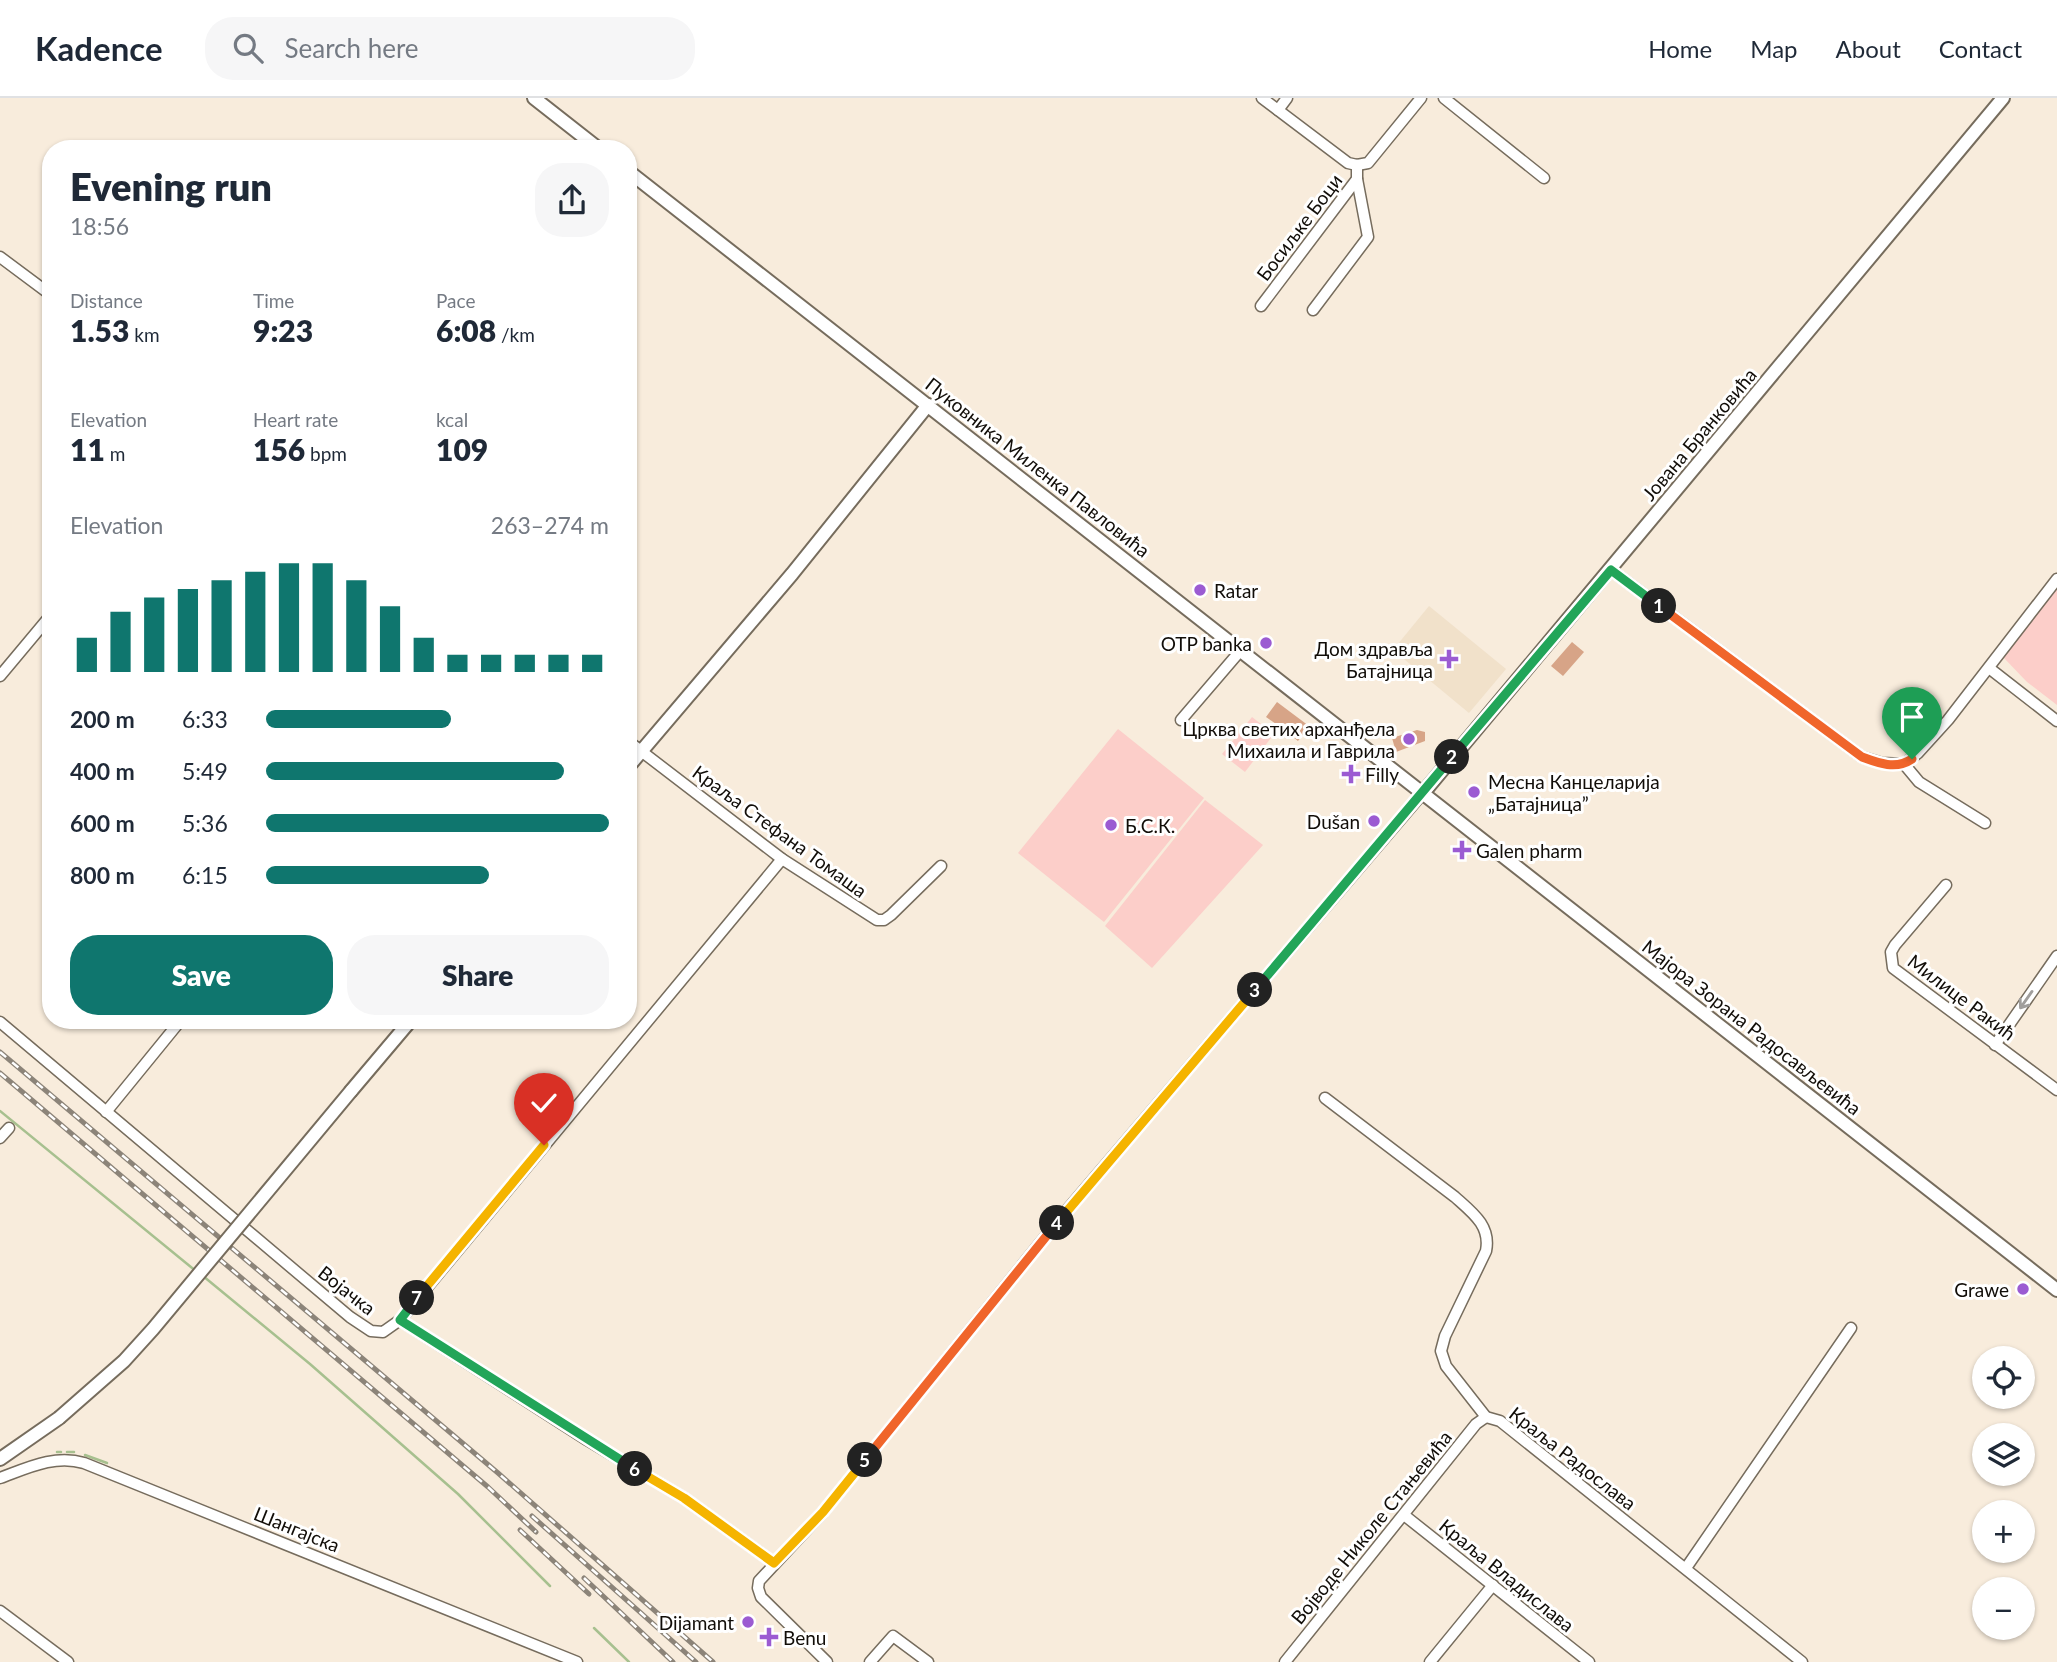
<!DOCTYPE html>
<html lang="en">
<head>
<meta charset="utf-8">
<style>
  body { margin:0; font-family:Lato,sans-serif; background:#f6f6f7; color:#1f2937; height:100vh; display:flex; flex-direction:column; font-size:26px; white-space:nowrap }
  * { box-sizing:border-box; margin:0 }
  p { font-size:23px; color:#747a83 }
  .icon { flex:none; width:38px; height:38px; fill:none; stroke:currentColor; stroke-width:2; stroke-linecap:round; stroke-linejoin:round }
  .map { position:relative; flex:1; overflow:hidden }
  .panel { position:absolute; left:42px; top:42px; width:595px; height:889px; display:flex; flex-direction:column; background:#fff; border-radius:28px; box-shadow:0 2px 5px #0004 }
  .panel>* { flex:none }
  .buttons { position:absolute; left:1972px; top:1248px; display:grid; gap:14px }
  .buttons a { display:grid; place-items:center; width:63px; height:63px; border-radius:50%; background:#fff; box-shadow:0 2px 5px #0004; font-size:35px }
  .pin { position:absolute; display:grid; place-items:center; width:60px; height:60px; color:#fff; margin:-72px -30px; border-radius:50% 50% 50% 0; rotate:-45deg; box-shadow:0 0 7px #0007 }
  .pin .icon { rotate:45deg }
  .km { position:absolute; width:35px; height:35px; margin:-18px; border-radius:50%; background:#222; color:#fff; font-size:19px; line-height:35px; text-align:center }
  .round { display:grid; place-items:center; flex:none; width:74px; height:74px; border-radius:28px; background:#f6f6f7 }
  .headline { display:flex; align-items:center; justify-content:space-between; height:119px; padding:0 28px }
  h1 { font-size:38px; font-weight:800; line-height:52px }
  .metrics { display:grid; grid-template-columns:repeat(3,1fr); gap:10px; height:119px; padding:7px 28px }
  .metrics div { display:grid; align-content:center }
  .metrics b { font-size:30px; font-weight:800 }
  .metrics small { font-size:19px; font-weight:400 }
  .metrics p { font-size:19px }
  .chart { height:196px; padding:14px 28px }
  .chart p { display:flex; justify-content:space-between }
  .chart svg { width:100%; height:126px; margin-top:7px; stroke:#0f766e; stroke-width:6 }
  .action { display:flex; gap:14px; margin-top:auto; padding:14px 28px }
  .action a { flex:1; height:80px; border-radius:28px; background:#0f766e; color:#fff; font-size:28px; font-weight:800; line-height:80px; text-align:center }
  .action a+a { background:#f6f6f7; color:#1f2937 }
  ul { padding:0 28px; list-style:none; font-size:23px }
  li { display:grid; grid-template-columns:112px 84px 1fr; align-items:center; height:52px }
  li i { height:18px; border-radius:9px; background:#0f766e }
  header { display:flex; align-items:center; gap:42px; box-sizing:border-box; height:98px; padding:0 35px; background:#fff; border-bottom:2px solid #e0e1e3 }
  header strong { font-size:33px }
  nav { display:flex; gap:38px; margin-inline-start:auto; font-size:24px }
  .search { width:490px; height:63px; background:#f6f6f7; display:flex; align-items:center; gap:18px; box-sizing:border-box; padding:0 24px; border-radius:28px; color:#747a83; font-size:26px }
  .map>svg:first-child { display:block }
  .built { fill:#f1e1ca }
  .green { fill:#fccec9 }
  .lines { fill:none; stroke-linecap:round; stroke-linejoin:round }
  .stream { stroke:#a7c08f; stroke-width:2.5 }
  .building { fill:#d7a487 }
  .minor-casing { stroke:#766c5d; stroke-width:13 }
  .major-casing { stroke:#766c5d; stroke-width:16 }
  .minor { stroke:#fff; stroke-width:10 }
  .major { stroke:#fff; stroke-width:12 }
  .rail-casing { stroke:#8c8479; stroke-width:5 }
  .rail { stroke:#fff; stroke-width:2.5; stroke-dasharray:8; stroke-linecap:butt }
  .major-bridge-casing { stroke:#766c5d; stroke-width:16; stroke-linecap:butt }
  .major-bridge { stroke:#fff; stroke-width:12 }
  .oneway { stroke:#a09e9c }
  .split-1-casing { stroke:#fff; stroke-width:14 }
  .split-2-casing { stroke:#fff; stroke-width:14 }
  .split-3-casing { stroke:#fff; stroke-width:14 }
  .split-4-casing { stroke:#fff; stroke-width:14 }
  .split-5-casing { stroke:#fff; stroke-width:14 }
  .split-6-casing { stroke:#fff; stroke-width:14 }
  .split-7-casing { stroke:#fff; stroke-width:14 }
  .split-8-casing { stroke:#fff; stroke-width:14 }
  .split-1 { stroke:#f0652b; stroke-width:9 }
  .split-2 { stroke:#22a559; stroke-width:9 }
  .split-3 { stroke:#22a559; stroke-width:9 }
  .split-4 { stroke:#f5b400; stroke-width:9 }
  .split-5 { stroke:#f0652b; stroke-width:9 }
  .split-6 { stroke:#f5b400; stroke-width:9 }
  .split-7 { stroke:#22a559; stroke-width:9 }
  .split-8 { stroke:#f5b400; stroke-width:9 }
  .poi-dot { fill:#9b5bd2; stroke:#fff; stroke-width:2.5 }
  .labels { text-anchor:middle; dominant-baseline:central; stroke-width:6; stroke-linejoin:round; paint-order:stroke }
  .street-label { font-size:19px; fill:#110d08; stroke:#fff }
  .poi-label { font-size:19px; fill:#110d08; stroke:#fff; text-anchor:start }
</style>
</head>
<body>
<header>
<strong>Kadence</strong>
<div class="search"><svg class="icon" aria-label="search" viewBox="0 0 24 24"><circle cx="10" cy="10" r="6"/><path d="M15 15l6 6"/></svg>Search here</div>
<nav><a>Home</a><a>Map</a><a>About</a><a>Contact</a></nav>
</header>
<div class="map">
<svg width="2057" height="1564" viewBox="0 0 2057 1564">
  <rect width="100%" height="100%" fill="#f8ecdc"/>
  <polygon class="built" points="1429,508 1506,571 1469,615 1393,552"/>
  <g class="green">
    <polygon points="2057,487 2057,607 2027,584 2003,559"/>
    <polygon points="1252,619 1274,636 1245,674 1222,656"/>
    <polygon points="1118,631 1204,700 1104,824 1018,755"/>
    <polygon points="1205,702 1263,747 1152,870 1105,828"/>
  </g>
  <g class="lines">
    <g class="stream">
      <polyline points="0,1013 197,1174"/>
      <polyline points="203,1178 310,1266 458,1396 550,1488"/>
      <polyline points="57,1354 61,1354"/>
      <polyline points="67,1354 74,1354"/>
      <polyline points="85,1357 107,1365"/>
      <polyline points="594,1530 629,1564"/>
    </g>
  </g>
  <g class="building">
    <polygon points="1572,544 1584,554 1563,578 1551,568"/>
    <polygon points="1277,604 1309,628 1298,643 1289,636 1286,641 1272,631 1276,626 1266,619"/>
    <polygon points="1417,632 1425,634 1425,643 1396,654 1392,640"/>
  </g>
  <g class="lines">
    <defs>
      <g id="minor">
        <polyline points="1262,0 1348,65 1357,67 1368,65 1421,0"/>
        <polyline points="1444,0 1544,80"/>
        <polyline points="1278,12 1287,0"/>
        <polyline points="0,159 51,197"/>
        <polyline points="1261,208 1357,81 1357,67"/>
        <polyline points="1313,212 1368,139 1357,81"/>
        <polyline points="1611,472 1862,659 1882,665 1904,666 1919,684 1985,725"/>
        <polyline points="1989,570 2057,623"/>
        <polyline points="0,578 51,517"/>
        <polyline points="1181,622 1241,552"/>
        <polyline points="628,643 782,761 877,822 884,822 891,817 941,768"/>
        <polyline points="1904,666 1918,655 1948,622 2057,481"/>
        <polyline points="1946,787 1895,847 1891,854 1893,870 2057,992"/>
        <polyline points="0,924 350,1219 371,1233 383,1234 400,1222 782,761"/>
        <polyline points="1995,947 2057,858"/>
        <path d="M1325,1000L1455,1099C1473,1115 1491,1128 1486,1153L1445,1238L1441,1253L1446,1268L1486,1319L1500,1323L1802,1564"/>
        <polyline points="106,1014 181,922"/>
        <polyline points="0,1040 9,1030"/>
        <polyline points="400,1222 587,1342 684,1400 774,1465"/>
        <path d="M0,1380C27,1370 55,1356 84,1365L577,1564"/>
        <polyline points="1404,1417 1589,1564"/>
        <polyline points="1686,1470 1851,1230"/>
        <polyline points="0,1513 68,1564"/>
        <polyline points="827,1564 761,1499 758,1490 759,1483 823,1414 1062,1118 1423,695"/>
        <polyline points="870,1564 893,1538 928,1564"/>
        <polyline points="1285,1564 1476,1326 1486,1319"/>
        <polyline points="1430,1564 1493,1487"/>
      </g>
      <g id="major">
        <polyline points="534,0 599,51"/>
        <polyline points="628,73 2057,1192"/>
        <polyline points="628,669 792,476 928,307"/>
        <polyline points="1423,695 2003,0"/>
        <polyline points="351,993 411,922"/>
        <polyline points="0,1361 59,1320"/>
      </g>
    </defs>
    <use href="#minor" class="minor-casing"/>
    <use href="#major" class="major-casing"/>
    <use href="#minor" class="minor"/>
    <use href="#major" class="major"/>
    <defs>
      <g id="rail">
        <polyline points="0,954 498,1375 713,1564"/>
        <polyline points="0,975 488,1389 536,1434"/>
        <polyline points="532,1418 696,1564"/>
        <polyline points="520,1432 589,1496"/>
        <polyline points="584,1480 673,1564"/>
      </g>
    </defs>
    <use href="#rail" class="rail-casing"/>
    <use href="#rail" class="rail"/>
    <defs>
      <polyline id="major-bridge" points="59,1320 124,1263 153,1231 351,993"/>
    </defs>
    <use href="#major-bridge" class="major-bridge-casing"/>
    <use href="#major-bridge" class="major-bridge"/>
  </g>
  <defs><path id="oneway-shaft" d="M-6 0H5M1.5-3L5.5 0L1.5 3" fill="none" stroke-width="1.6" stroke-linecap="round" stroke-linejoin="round" transform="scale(1.75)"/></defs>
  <use class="oneway" href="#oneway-shaft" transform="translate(2026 902) rotate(125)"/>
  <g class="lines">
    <defs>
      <path id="split-1" d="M1659,508L1862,659C1878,665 1896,672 1912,661"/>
      <polyline id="split-2" points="1452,659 1611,472 1659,508"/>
      <polyline id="split-3" points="1255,892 1452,659"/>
      <polyline id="split-4" points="1057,1125 1255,892"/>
      <polyline id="split-5" points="865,1362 1057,1125"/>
      <polyline id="split-6" points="635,1371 684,1400 774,1465 823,1414 865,1362"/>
      <polyline id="split-7" points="417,1200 400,1222 635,1371"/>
      <polyline id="split-8" points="417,1200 544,1047"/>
    </defs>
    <use href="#split-1" class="split-1-casing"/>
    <use href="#split-2" class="split-2-casing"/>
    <use href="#split-3" class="split-3-casing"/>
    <use href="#split-4" class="split-4-casing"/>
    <use href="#split-5" class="split-5-casing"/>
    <use href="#split-6" class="split-6-casing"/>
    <use href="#split-7" class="split-7-casing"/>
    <use href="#split-8" class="split-8-casing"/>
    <use href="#split-1" class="split-1"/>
    <use href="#split-2" class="split-2"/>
    <use href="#split-3" class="split-3"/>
    <use href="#split-4" class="split-4"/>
    <use href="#split-5" class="split-5"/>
    <use href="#split-6" class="split-6"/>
    <use href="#split-7" class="split-7"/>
    <use href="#split-8" class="split-8"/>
  </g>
  <g class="poi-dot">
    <circle cx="1200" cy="492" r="7"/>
    <circle cx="1266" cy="545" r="7"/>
    <path d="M1445.5 550.5h7v7h7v7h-7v7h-7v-7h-7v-7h7z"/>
    <circle cx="1409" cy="641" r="7"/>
    <path d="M1347.5 665.5h7v7h7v7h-7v7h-7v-7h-7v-7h7z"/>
    <circle cx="1474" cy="694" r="7"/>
    <circle cx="1374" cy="723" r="7"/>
    <circle cx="1111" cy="727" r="7"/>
    <path d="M1458.5 741.5h7v7h7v7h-7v7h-7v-7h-7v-7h7z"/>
    <circle cx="2023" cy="1191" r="7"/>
    <circle cx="748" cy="1524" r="7"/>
    <path d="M765.5 1528.5h7v7h7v7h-7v7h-7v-7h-7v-7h7z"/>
  </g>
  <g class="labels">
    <g class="street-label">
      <text transform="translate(1299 129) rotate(-53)">Босиљке Боци</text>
      <text transform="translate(1699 336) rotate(-50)">Јована Бранковића</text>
      <text transform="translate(1038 369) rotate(38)">Пуковника Миленка Павловића</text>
      <text transform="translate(780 733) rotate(36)">Краља Стефана Томаша</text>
      <text transform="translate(1962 899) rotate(37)">Милице Ракић</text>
      <text transform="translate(1752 929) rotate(38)">Мајора Зорана Радосављевића</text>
      <text transform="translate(347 1192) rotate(38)">Војачка</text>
      <text transform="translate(1573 1360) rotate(38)">Краља Радослава</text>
      <text transform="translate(1371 1429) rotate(-51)">Војводе Николе Стањевића</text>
      <text transform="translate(297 1431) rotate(22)">Шангајска</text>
      <text transform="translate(1507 1477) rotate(39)">Краља Владислава</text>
    </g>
    <g class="poi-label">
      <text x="1214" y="492">Ratar</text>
      <text x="1252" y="545" text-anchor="end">OTP banka</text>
      <text x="1433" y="550" text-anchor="end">Дом здравља<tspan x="1433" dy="22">Батајница</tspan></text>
      <text x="1395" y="630" text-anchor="end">Црква светих арханђела<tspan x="1395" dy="22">Михаила и Гаврила</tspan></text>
      <text x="1365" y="676">Filly</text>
      <text x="1488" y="683">Месна Канцеларија<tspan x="1488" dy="22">„Батајница”</tspan></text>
      <text x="1360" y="723" text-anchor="end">Dušan</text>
      <text x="1125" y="727">Б.С.К.</text>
      <text x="1476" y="752">Galen pharm</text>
      <text x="2009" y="1191" text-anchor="end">Grawe</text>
      <text x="734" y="1524" text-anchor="end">Dijamant</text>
      <text x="783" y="1539">Benu</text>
    </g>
  </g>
</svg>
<div class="buttons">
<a><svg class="icon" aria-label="locate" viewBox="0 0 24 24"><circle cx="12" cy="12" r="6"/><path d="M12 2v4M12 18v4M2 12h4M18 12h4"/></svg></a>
<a><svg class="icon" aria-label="layers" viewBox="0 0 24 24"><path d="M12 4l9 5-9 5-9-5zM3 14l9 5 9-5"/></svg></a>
<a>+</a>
<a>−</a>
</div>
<div class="pin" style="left:1912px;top:661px;background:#1e9e55"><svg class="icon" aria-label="arrive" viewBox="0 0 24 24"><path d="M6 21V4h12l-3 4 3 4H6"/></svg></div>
<div class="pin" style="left:544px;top:1047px;background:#d93025"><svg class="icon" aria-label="check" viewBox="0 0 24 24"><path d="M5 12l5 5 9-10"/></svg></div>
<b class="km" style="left:1659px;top:508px">1</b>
<b class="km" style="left:1452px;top:659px">2</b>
<b class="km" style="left:1255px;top:892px">3</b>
<b class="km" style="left:1057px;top:1125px">4</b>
<b class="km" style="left:865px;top:1362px">5</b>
<b class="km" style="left:635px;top:1371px">6</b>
<b class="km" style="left:417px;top:1200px">7</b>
<section class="panel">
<div class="headline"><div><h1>Evening run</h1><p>18:56</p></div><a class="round"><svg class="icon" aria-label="share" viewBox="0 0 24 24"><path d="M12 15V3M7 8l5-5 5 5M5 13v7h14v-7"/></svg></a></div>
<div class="metrics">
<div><p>Distance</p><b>1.53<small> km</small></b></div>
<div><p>Time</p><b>9:23</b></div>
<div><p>Pace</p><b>6:08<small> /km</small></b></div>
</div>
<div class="metrics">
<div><p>Elevation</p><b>11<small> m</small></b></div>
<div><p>Heart rate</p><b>156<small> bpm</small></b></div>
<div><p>kcal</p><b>109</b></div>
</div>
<div class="chart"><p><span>Elevation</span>263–274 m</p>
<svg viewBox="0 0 160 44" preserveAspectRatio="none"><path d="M5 44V32M15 44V23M25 44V18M35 44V15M45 44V12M55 44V9M65 44V6M75 44V6M85 44V12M95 44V21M105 44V32M115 44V38M125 44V38M135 44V38M145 44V38M155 44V38"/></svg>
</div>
<ul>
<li><b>200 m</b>6:33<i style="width:54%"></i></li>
<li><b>400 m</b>5:49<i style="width:87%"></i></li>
<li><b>600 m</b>5:36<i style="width:100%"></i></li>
<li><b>800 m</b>6:15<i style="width:65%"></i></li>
</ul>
<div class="action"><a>Save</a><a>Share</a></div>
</section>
</div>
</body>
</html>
